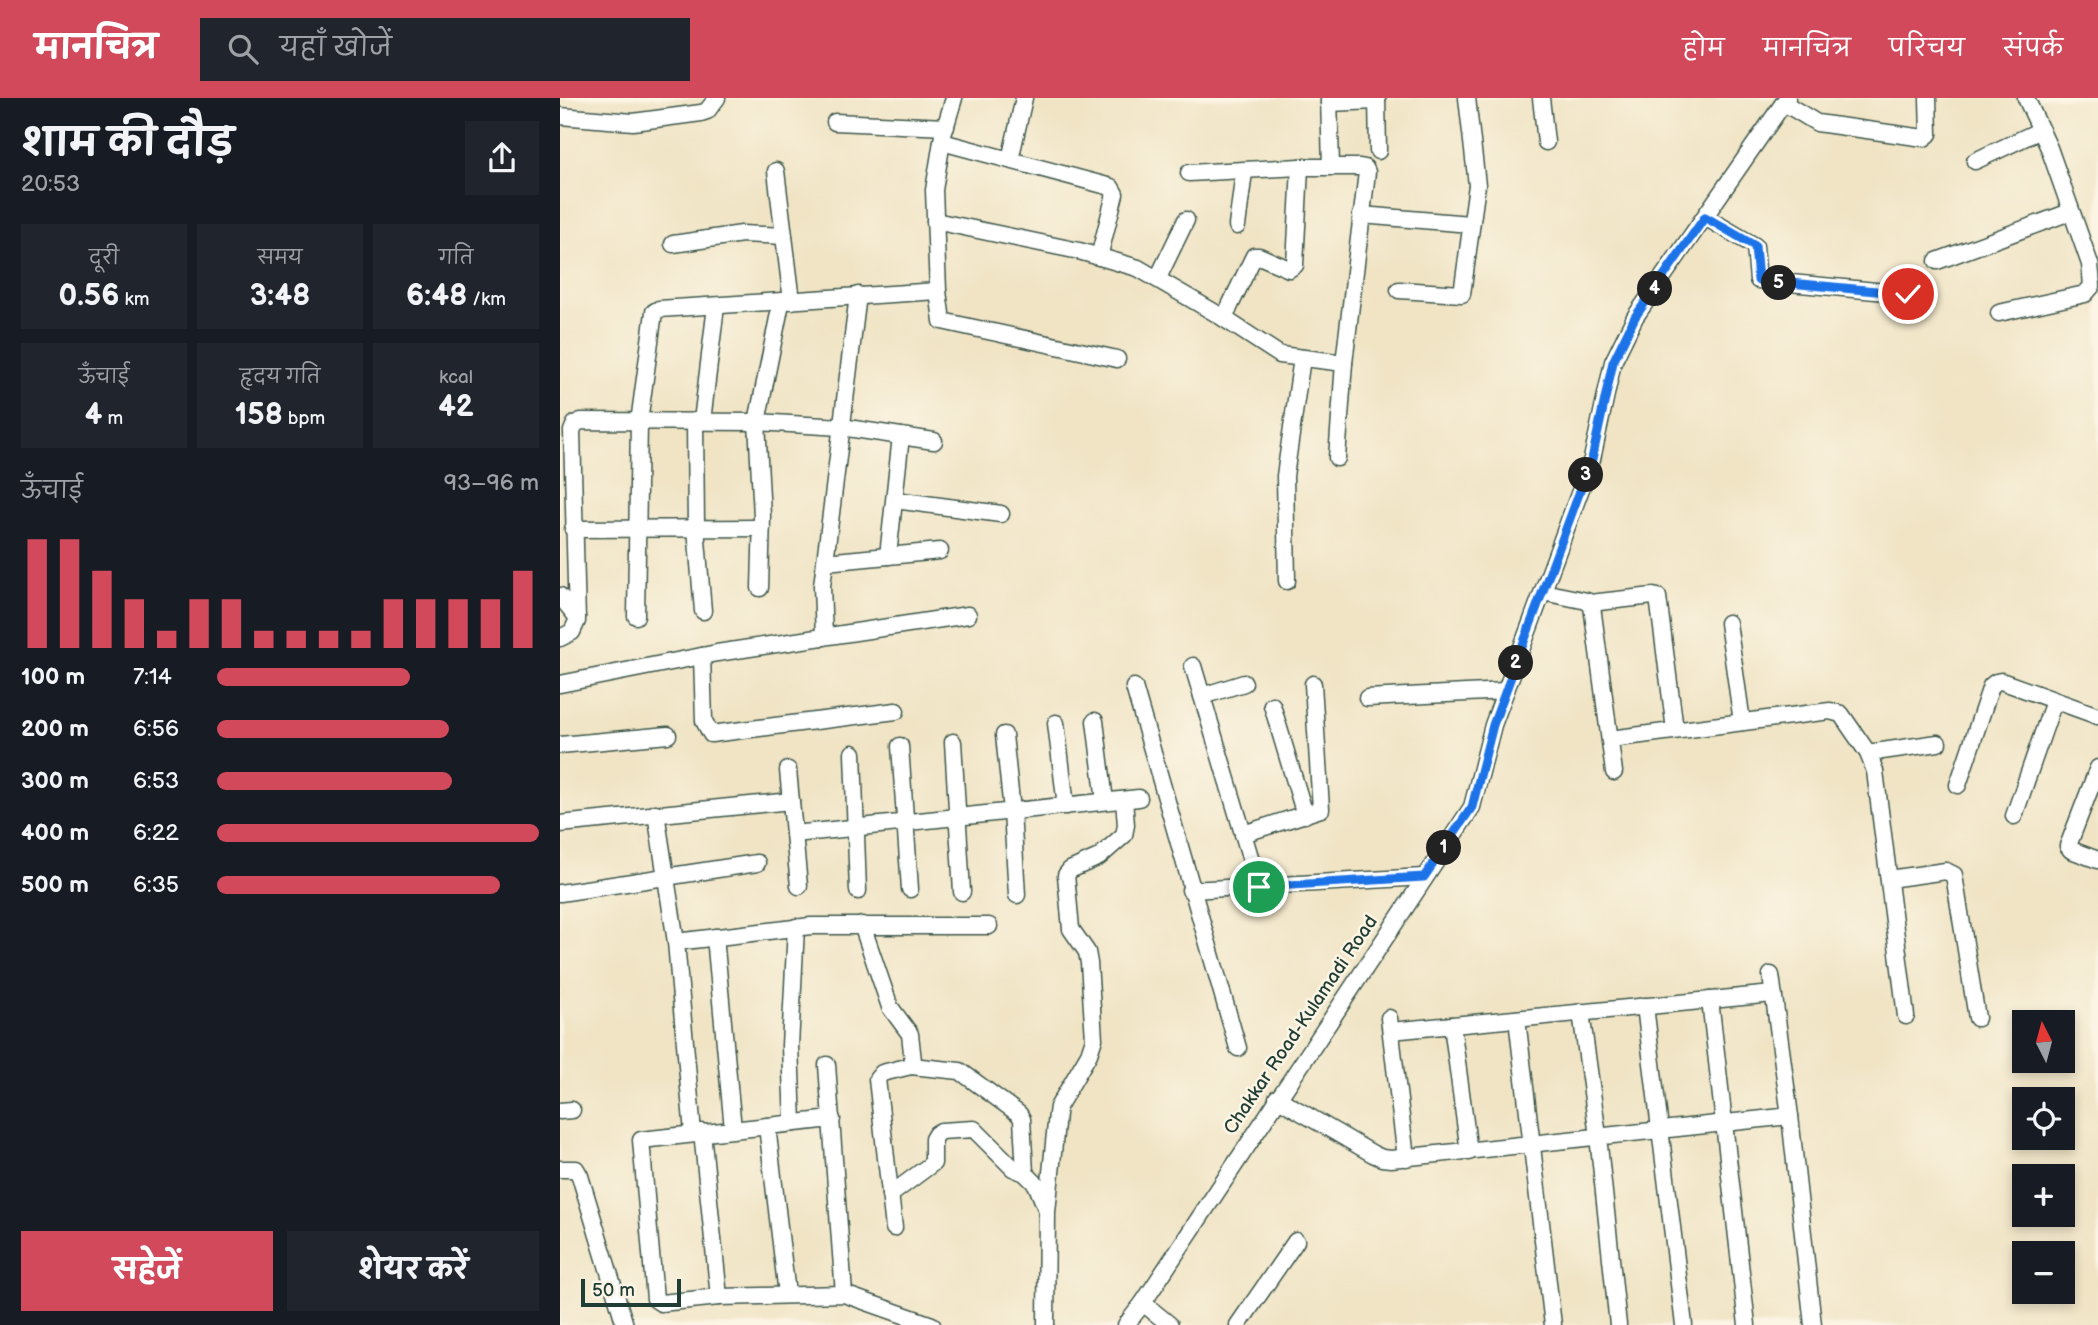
<!DOCTYPE html>
<html lang="hi">
<head>
<meta charset="utf-8">
<style>
  body { margin:0; font-family:"Balsamiq Sans","Playpen Sans Deva",sans-serif; background:#20242c; color:#f1f3f6; height:100vh; display:flex; flex-direction:column; font-size:26px; white-space:nowrap }
  * { box-sizing:border-box; margin:0 }
  p { font-size:23px; color:#9ea1a6 }
  .icon { flex:none; width:38px; height:38px; fill:none; stroke:currentColor; stroke-width:2; stroke-linecap:round; stroke-linejoin:round }
  .map { position:relative; flex:1; overflow:hidden }
  .side { display:flex; flex-direction:column; background:#171b24; width:560px }
  .side>* { flex:none }
  .needle { width:46px; rotate:354deg }
  .fabs { position:absolute; left:1452px; top:912px; display:grid; gap:14px }
  .fabs a { display:grid; place-items:center; width:63px; height:63px; border-radius:0px; background:#171b24; box-shadow:0 4px 10px #0003; font-size:35px }
  .scale { position:absolute; left:21px; bottom:18px; width:100px; box-sizing:border-box; padding-left:7px; border:4px solid #1f3d34; border-top:0; font-size:19px; line-height:24px; white-space:nowrap; color:#1f3d34; -webkit-text-stroke:5px #fcf5e5; paint-order:stroke }
  .pin { position:absolute; display:grid; place-items:center; width:60px; height:60px; color:#fff; margin:-30px; border:4px solid #fff; border-radius:50%; box-shadow:0 2px 7px #0007 }
  .km { position:absolute; width:35px; height:35px; margin:-18px; border-radius:50%; background:#222; color:#fff; font-size:19px; line-height:35px; text-align:center }
  .round { display:grid; place-items:center; flex:none; width:74px; height:74px; border-radius:0px; background:#20242c }
  .headline { display:flex; align-items:center; justify-content:space-between; height:119px; padding:0 21px }
  h1 { font-size:38px; font-weight:700; line-height:52px }
  .stats { display:grid; grid-template-columns:repeat(3,1fr); gap:10px; height:119px; padding:7px 21px }
  .stats div { display:grid; align-content:center; border-radius:0px; background:#20242c; text-align:center }
  .stats b { font-size:30px; font-weight:700 }
  .stats small { font-size:19px; font-weight:400 }
  .stats p { font-size:19px }
  .chart { height:196px; padding:14px 21px }
  .chart p { display:flex; justify-content:space-between }
  .chart svg { width:100%; height:126px; margin-top:7px; stroke:#d1495b; stroke-width:6 }
  .cta { display:flex; gap:14px; margin-top:auto; padding:14px 21px }
  .cta a { flex:1; height:80px; border-radius:0px; background:#d1495b; color:#fff; font-size:28px; font-weight:700; line-height:80px; text-align:center }
  .cta a+a { background:#20242c; color:#f1f3f6 }
  ul { padding:0 21px; list-style:none; font-size:23px }
  li { display:grid; grid-template-columns:112px 84px 1fr; align-items:center; height:52px }
  li i { height:18px; border-radius:9px; background:#d1495b }
  header { display:flex; align-items:center; gap:42px; box-sizing:border-box; height:98px; padding:0 35px; background:#d1495b; color:#fff }
  header strong { font-size:33px }
  nav { display:flex; gap:38px; margin-inline-start:auto; font-size:24px }
  .search { width:490px; height:63px; background:#20242c; display:flex; align-items:center; gap:18px; box-sizing:border-box; padding:0 24px; border-radius:0px; color:#9ea1a6; font-size:26px }
  main { display:flex; flex:1; min-height:0 }
  .map>svg:first-child { display:block }
  .lines { fill:none; stroke-linecap:round; stroke-linejoin:round }
  .minor-casing { stroke:#3e564a; stroke-width:19 }
  .minor { stroke:#fff; stroke-width:16 }
  .route-casing { stroke:#fff; stroke-width:14 }
  .route { stroke:#1a73e8; stroke-width:9 }
  .labels { text-anchor:middle; dominant-baseline:central; stroke-width:5; stroke-linejoin:round; paint-order:stroke }
  .street-label { font-size:19px; fill:#1f3d34; stroke:#fcf5e5 }
</style>
</head>
<body>
<header>
<strong>मानचित्र</strong>
<div class="search"><svg class="icon" aria-label="search" viewBox="0 0 24 24"><circle cx="10" cy="10" r="6"/><path d="M15 15l6 6"/></svg>यहाँ खोजें</div>
<nav><a>होम</a><a>मानचित्र</a><a>परिचय</a><a>संपर्क</a></nav>
</header>
<main>
<section class="side">
<div class="headline"><div><h1>शाम की दौड़</h1><p>20:53</p></div><a class="round"><svg class="icon" aria-label="share" viewBox="0 0 24 24"><path d="M12 15V3M7 8l5-5 5 5M5 13v7h14v-7"/></svg></a></div>
<div class="stats">
<div><p>दूरी</p><b>0.56<small> km</small></b></div>
<div><p>समय</p><b>3:48</b></div>
<div><p>गति</p><b>6:48<small> /km</small></b></div>
</div>
<div class="stats">
<div><p>ऊँचाई</p><b>4<small> m</small></b></div>
<div><p>हृदय गति</p><b>158<small> bpm</small></b></div>
<div><p>kcal</p><b>42</b></div>
</div>
<div class="chart"><p><span>ऊँचाई</span>93–96 m</p>
<svg viewBox="0 0 160 44" preserveAspectRatio="none"><path d="M5 44V6M15 44V6M25 44V17M35 44V27M45 44V38M55 44V27M65 44V27M75 44V38M85 44V38M95 44V38M105 44V38M115 44V27M125 44V27M135 44V27M145 44V27M155 44V17"/></svg>
</div>
<ul>
<li><b>100 m</b>7:14<i style="width:60%"></i></li>
<li><b>200 m</b>6:56<i style="width:72%"></i></li>
<li><b>300 m</b>6:53<i style="width:73%"></i></li>
<li><b>400 m</b>6:22<i style="width:100%"></i></li>
<li><b>500 m</b>6:35<i style="width:88%"></i></li>
</ul>
<div class="cta"><a>सहेजें</a><a>शेयर करें</a></div>
</section>
<div class="map">
<svg width="1538" height="1227" viewBox="0 0 1538 1227">
  <rect width="100%" height="100%" fill="#fcf5e5"/>
  <filter id="ink" filterUnits="userSpaceOnUse"><feTurbulence type="fractalNoise" baseFrequency=".0143" numOctaves="2"/><feDisplacementMap in="SourceGraphic" scale="14" xChannelSelector="R" yChannelSelector="G"/><feConvolveMatrix kernelMatrix="1 2 1 2 8 2 1 2 1" color-interpolation-filters="sRGB"/></filter>
  <filter id="wash" filterUnits="userSpaceOnUse"><feTurbulence type="fractalNoise" baseFrequency=".00686" numOctaves="4" result="noise"/><feDisplacementMap in="SourceGraphic" scale="28" xChannelSelector="R" yChannelSelector="G"/><feGaussianBlur stdDeviation="1.57" result="paint"/><feColorMatrix in="noise" values="0 0 0 0 0 0 0 0 0 0 0 0 0 0 0 0 0 1.4 0 .05"/><feComposite in="paint" operator="in"/></filter>
  <g filter="url(#wash)">
    <rect width="100%" height="100%" fill="#f0e4c5"/>
  </g>
  <g filter="url(#ink)">
    <g class="lines">
      <defs>
        <g id="minor">
          <polyline points="394,0 383,37 374,92 378,193 382,223 557,261"/>
          <polyline points="769,0 771,68"/>
          <polyline points="817,0 818,53"/>
          <polyline points="981,0 986,44"/>
          <polyline points="769,5 817,3"/>
          <polyline points="1224,5 1257,25 1364,40 1369,36 1368,0"/>
          <polyline points="0,18 73,24 141,15 147,13 157,0"/>
          <polyline points="275,24 386,29"/>
          <polyline points="382,44 551,89 555,96 539,159"/>
          <polyline points="450,62 464,0"/>
          <polyline points="1415,63 1481,32"/>
          <polyline points="216,73 232,203"/>
          <polyline points="629,75 740,69 800,69 805,70 807,74 784,265 777,360"/>
          <polyline points="801,117 910,126"/>
          <polyline points="1145,119 1195,148 1198,182 1348,196"/>
          <polyline points="375,123 519,153 578,170 657,216 720,257 784,265"/>
          <polyline points="677,128 684,74"/>
          <polyline points="113,146 182,136 224,138"/>
          <polyline points="1377,163 1510,114"/>
          <polyline points="598,180 626,122"/>
          <polyline points="839,192 902,196 917,87 907,0"/>
          <polyline points="1439,215 1525,196 1532,188 1530,166 1489,50 1466,0"/>
          <polyline points="664,220 694,158 699,158 729,171 735,167 740,69"/>
          <polyline points="135,323 136,430 143,513"/>
          <polyline points="142,323 156,208"/>
          <polyline points="335,402 441,416"/>
          <polyline points="13,431 202,430"/>
          <polyline points="328,458 341,338"/>
          <polyline points="265,464 380,453"/>
          <polyline points="727,483 725,378 742,260"/>
          <polyline points="200,490 202,418 197,324 221,205"/>
          <polyline points="983,494 1027,503 1032,508 1054,674"/>
          <polyline points="0,498 17,519"/>
          <polyline points="1030,505 1093,498 1098,499 1115,632"/>
          <polyline points="76,518 79,324 94,214 99,211 378,193"/>
          <polyline points="1168,525 1182,624"/>
          <polyline points="264,539 262,488 298,197"/>
          <polyline points="0,540 12,534 17,523 12,333 15,326 21,323 197,324 281,329 374,343"/>
          <polyline points="142,558 144,623 151,636 336,613"/>
          <polyline points="633,568 699,789"/>
          <polyline points="0,586 157,555 408,517"/>
          <polyline points="574,589 678,950"/>
          <polyline points="642,598 684,585"/>
          <polyline points="807,600 946,593"/>
          <polyline points="712,607 745,717"/>
          <polyline points="535,623 545,703"/>
          <polyline points="496,625 506,708"/>
          <polyline points="444,637 452,713 457,797"/>
          <polyline points="1050,641 1270,613 1281,616 1308,655 1315,673 1346,918"/>
          <polyline points="393,644 402,794"/>
          <polyline points="0,647 108,637"/>
          <polyline points="340,648 350,791"/>
          <polyline points="293,655 298,793"/>
          <polyline points="1308,655 1378,645"/>
          <polyline points="1538,670 1508,748 1511,752 1538,762"/>
          <polyline points="228,672 239,788"/>
          <polyline points="1398,687 1431,588 1436,584 1441,583 1538,618"/>
          <polyline points="96,715 116,844 133,1035"/>
          <polyline points="1454,718 1494,603"/>
          <polyline points="0,726 231,703"/>
          <polyline points="234,736 579,700"/>
          <polyline points="683,736 761,711 753,586"/>
          <polyline points="1329,781 1386,773 1394,777 1417,920"/>
          <polyline points="630,792 864,779"/>
          <polyline points="0,795 197,765"/>
          <polyline points="302,827 330,909 350,936 353,963 351,968 322,975 317,981 334,1130"/>
          <polyline points="155,839 173,1031"/>
          <polyline points="116,844 251,828 429,828"/>
          <polyline points="1211,877 1230,1018 1253,1227"/>
          <polyline points="1150,902 1187,1227"/>
          <polyline points="1085,908 1124,1227"/>
          <polyline points="1021,914 1038,1038 1058,1227"/>
          <polyline points="829,920 846,1060"/>
          <polyline points="957,921 993,1227"/>
          <polyline points="892,927 909,1054"/>
          <polyline points="831,933 1213,896"/>
          <polyline points="267,967 284,1196"/>
          <polyline points="351,968 400,973 459,1016 462,1021 465,1075"/>
          <polyline points="717,1000 813,1056 822,1060 831,1061 1230,1018"/>
          <polyline points="0,1013 12,1012"/>
          <polyline points="272,1021 81,1042 95,1201 101,1205 159,1199 284,1196 372,1227"/>
          <polyline points="233,1025 230,948 236,829"/>
          <polyline points="207,1028 227,1196"/>
          <polyline points="142,1034 159,1199"/>
          <polyline points="0,1071 16,1071 20,1078 65,1227"/>
          <polyline points="330,1097 373,1065 373,1041 376,1036 381,1033 414,1031 453,1070 465,1075 476,1086 486,1110"/>
          <polyline points="583,1205 610,1227"/>
          <polyline points="486,1227 487,1114 497,1016 498,1009 529,956 534,941 529,865 527,854 511,831 506,777 510,772 539,759 564,737 566,727 564,702"/>
          <polyline points="566,1227 583,1205 912,709 933,627 1032,361 1053,264 1075,219 1227,0"/>
          <polyline points="678,1227 736,1143"/>
        </g>
      </defs>
      <use href="#minor" class="minor-casing"/>
      <use href="#minor" class="minor"/>
    </g>
  </g>
  <g class="lines" filter="url(#ink)">
    <defs>
      <polyline id="route" points="699,789 864,779 912,709 933,627 1032,361 1053,264 1075,219 1145,119 1195,148 1198,182 1348,196"/>
    </defs>
    <use href="#route" class="route-casing"/>
    <use href="#route" class="route"/>
  </g>
  <g class="labels">
    <g class="street-label">
      <text transform="translate(741 927) rotate(-56)">Chakkar Road-Kulamadi Road</text>
    </g>
  </g>
</svg>
<div class="fabs">
<a><svg class="needle" viewBox="-14 -14 28 28"><path d="M0-13l5 13h-10z" fill="#e53935"/><path d="M0 13l5-13h-10z" fill="#9ea1a6"/></svg></a>
<a><svg class="icon" aria-label="locate" viewBox="0 0 24 24"><circle cx="12" cy="12" r="6"/><path d="M12 2v4M12 18v4M2 12h4M18 12h4"/></svg></a>
<a>+</a>
<a>−</a>
</div>
<div class="scale">50 m</div>
<div class="pin" style="left:699px;top:789px;background:#1e9e55"><svg class="icon" aria-label="arrive" viewBox="0 0 24 24"><path d="M6 21V4h12l-3 4 3 4H6"/></svg></div>
<div class="pin" style="left:1348px;top:196px;background:#d93025"><svg class="icon" aria-label="check" viewBox="0 0 24 24"><path d="M5 12l5 5 9-10"/></svg></div>
<b class="km" style="left:884px;top:750px">1</b>
<b class="km" style="left:956px;top:565px">2</b>
<b class="km" style="left:1026px;top:377px">3</b>
<b class="km" style="left:1095px;top:191px">4</b>
<b class="km" style="left:1219px;top:185px">5</b>
</div>
</main>
</body>
</html>
